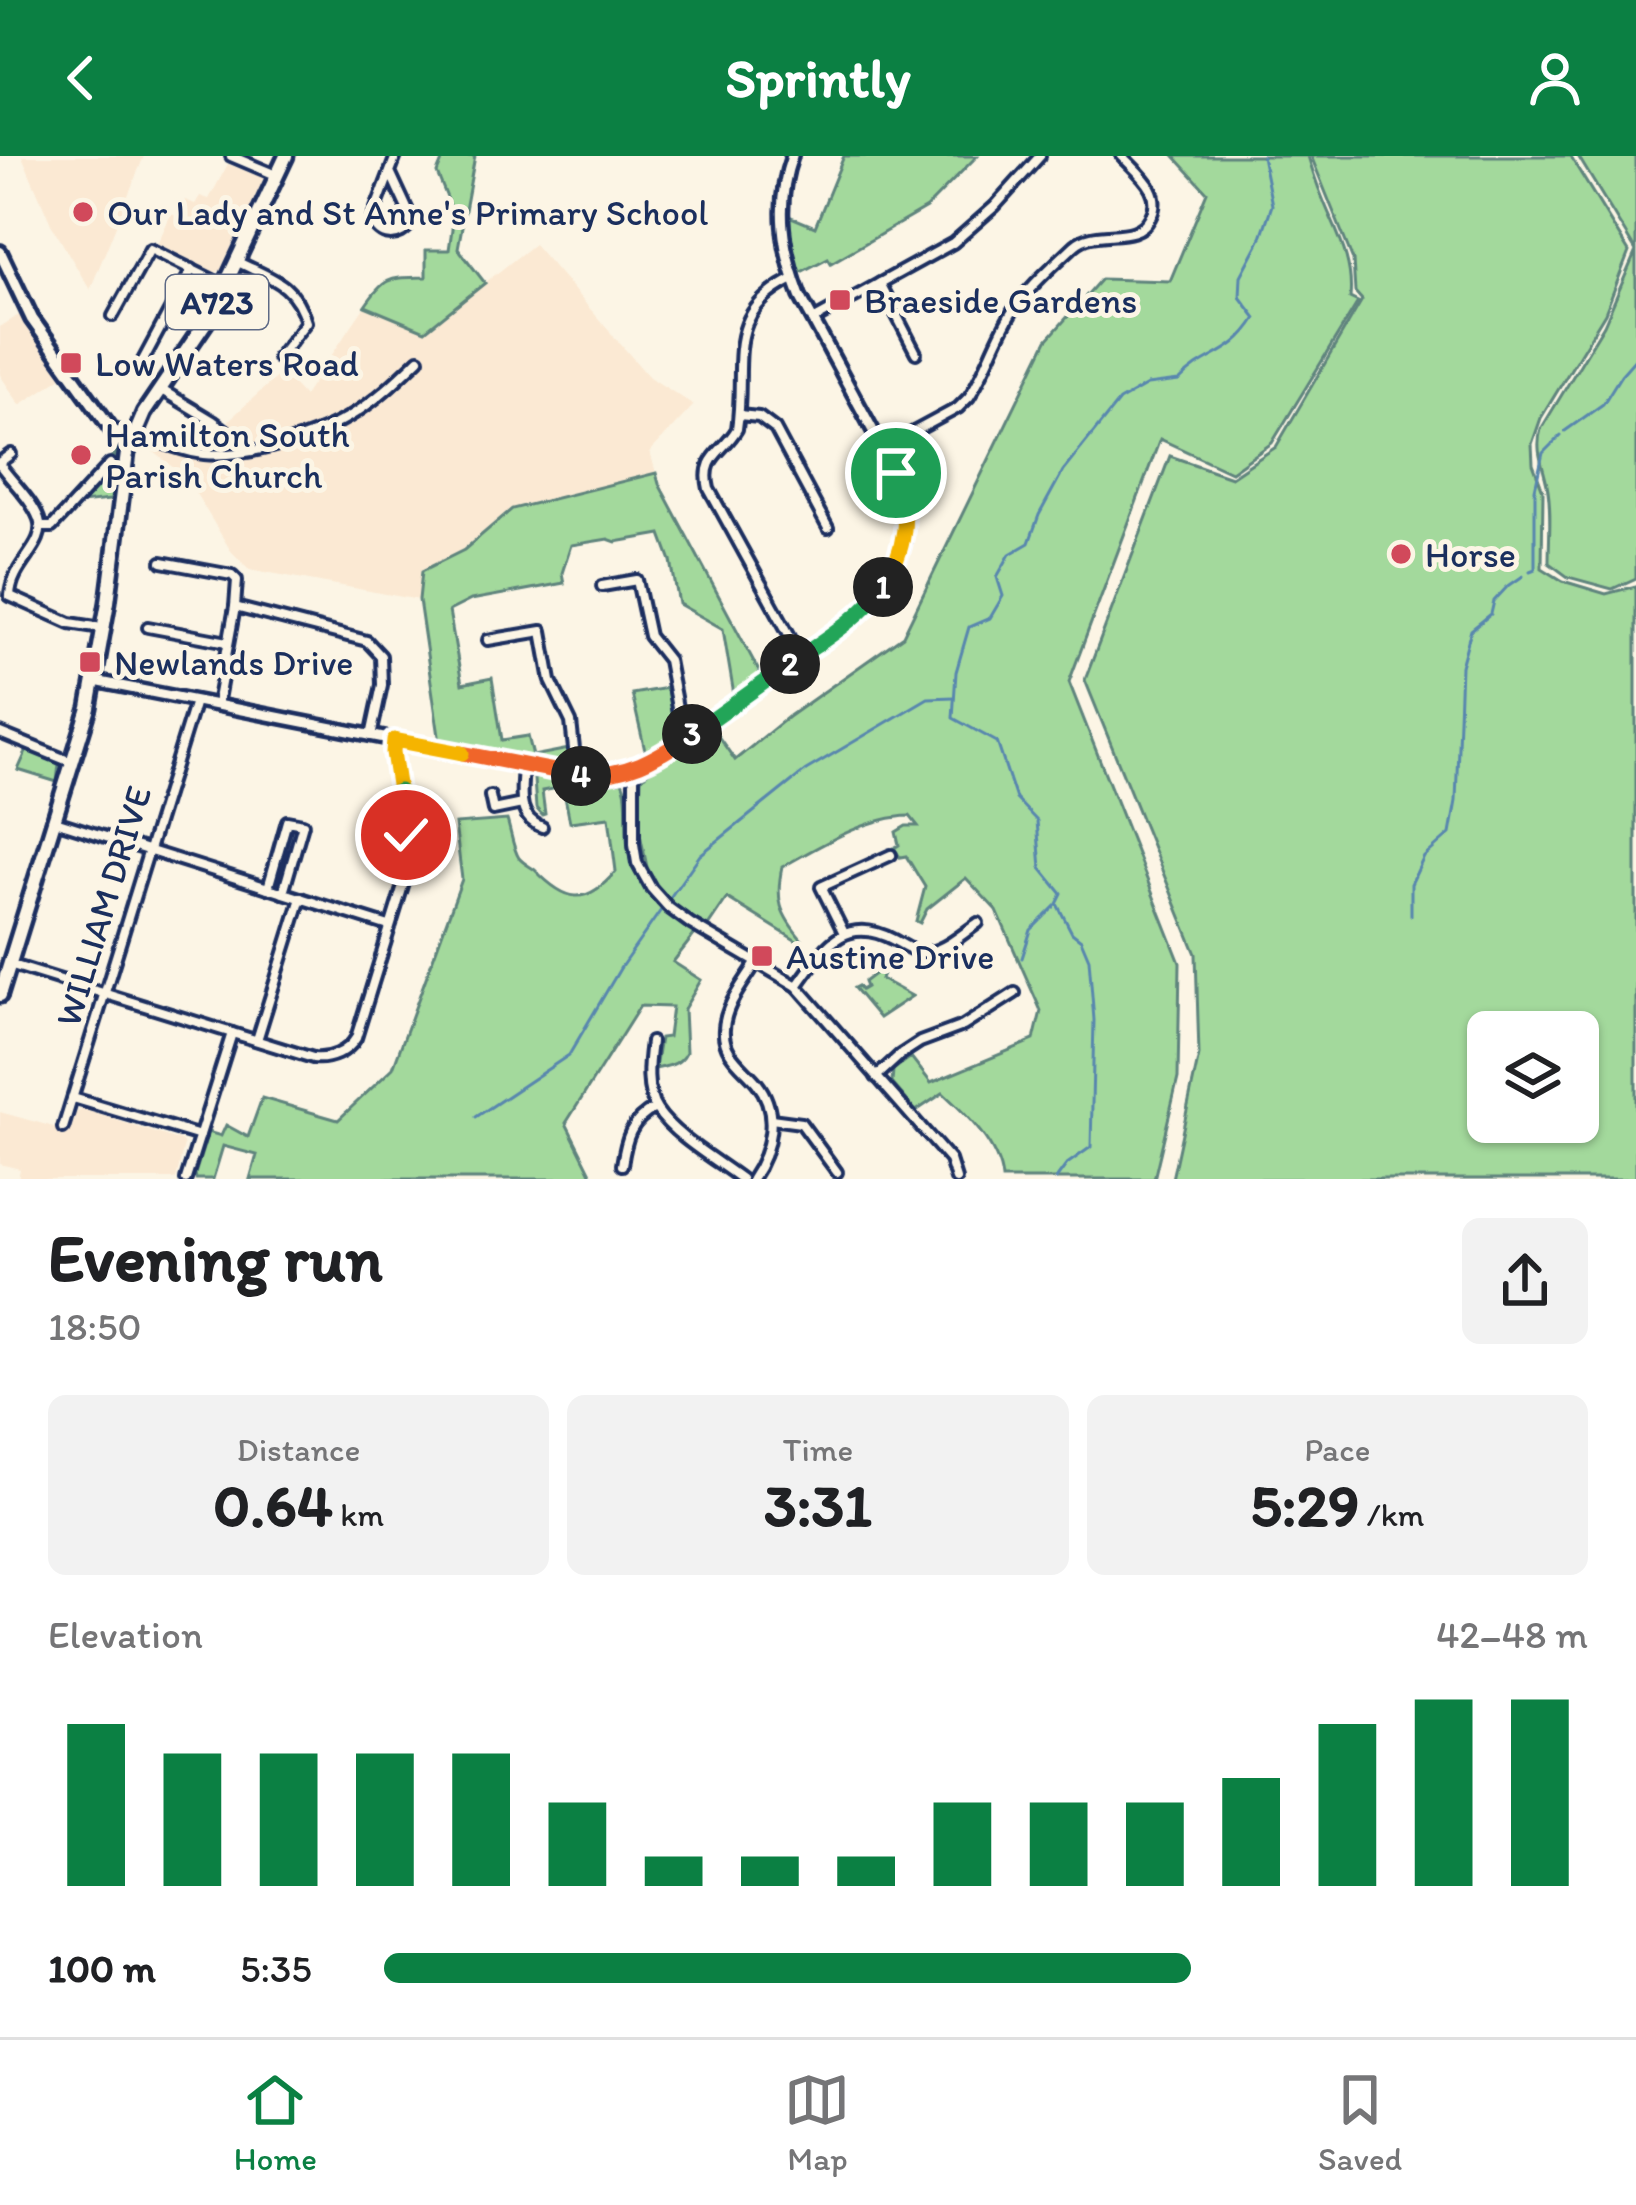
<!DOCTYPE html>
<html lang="en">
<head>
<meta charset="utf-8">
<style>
  body { margin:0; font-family:Itim,sans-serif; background:#f2f2f2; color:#202124; height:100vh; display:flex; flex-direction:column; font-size:45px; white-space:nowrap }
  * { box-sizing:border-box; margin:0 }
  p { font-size:39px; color:#757577 }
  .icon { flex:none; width:66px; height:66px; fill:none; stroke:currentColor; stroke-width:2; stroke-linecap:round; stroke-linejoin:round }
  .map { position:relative; height:1023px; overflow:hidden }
  .drawer { display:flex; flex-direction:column; background:#fff; flex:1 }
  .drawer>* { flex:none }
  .buttons { position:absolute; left:1467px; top:855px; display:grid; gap:24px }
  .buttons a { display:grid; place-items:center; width:132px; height:132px; border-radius:18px; background:#fff; box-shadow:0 3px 9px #0004; font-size:60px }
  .pin { position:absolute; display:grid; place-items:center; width:102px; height:102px; color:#fff; margin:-51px; border:6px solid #fff; border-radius:50%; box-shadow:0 3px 12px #0007 }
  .km { position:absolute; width:60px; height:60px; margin:-30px; border-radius:50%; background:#222; color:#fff; font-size:33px; line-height:60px; text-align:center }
  .round { display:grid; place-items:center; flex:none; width:126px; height:126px; border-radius:18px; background:#f2f2f2 }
  .headline { display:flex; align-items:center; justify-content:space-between; height:204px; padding:0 48px }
  h1 { font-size:66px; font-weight:700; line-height:90px }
  .stats { display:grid; grid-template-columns:repeat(3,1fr); gap:18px; height:204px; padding:12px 48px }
  .stats div { display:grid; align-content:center; border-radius:18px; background:#f2f2f2; text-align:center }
  .stats b { font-size:60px; font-weight:700 }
  .stats small { font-size:33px; font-weight:400 }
  .stats p { font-size:33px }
  .chart { height:336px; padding:24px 48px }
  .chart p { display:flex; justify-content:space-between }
  .chart svg { width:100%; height:216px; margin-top:12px; stroke:#0b8043; stroke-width:6 }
  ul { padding:0 48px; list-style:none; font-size:39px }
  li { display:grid; grid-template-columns:192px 144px 1fr; align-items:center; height:90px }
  li i { height:30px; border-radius:15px; background:#0b8043 }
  header { display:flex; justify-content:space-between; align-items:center; height:156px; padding:0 48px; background:#0b8043; color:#fff; font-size:54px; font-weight:700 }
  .menu { display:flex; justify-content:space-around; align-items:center; height:168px; border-top:3px solid #e0e0e0; background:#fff; font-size:33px; color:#757577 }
  .menu a { display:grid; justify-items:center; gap:6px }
  .menu .active { color:#0b8043 }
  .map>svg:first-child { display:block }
  .built { fill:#fbe9d3 }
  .green { fill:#a3d99c; stroke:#5f847d; stroke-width:3; fill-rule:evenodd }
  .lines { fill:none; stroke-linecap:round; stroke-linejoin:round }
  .stream { stroke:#5987ae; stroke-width:3 }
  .minor-casing { stroke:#1b2f5e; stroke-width:16 }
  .tertiary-casing { stroke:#1b2f5e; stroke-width:18 }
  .secondary-casing { stroke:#1b2f5e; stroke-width:20 }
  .primary-casing { stroke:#1b2f5e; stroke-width:21 }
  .minor { stroke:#fcf5e5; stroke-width:8 }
  .tertiary { stroke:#fcf5e5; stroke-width:9 }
  .secondary { stroke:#fcf5e5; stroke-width:10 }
  .primary { stroke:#fcf5e5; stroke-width:12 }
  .split-1-casing { stroke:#fff; stroke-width:24 }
  .split-2-casing { stroke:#fff; stroke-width:24 }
  .split-3-casing { stroke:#fff; stroke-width:24 }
  .split-4-casing { stroke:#fff; stroke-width:24 }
  .split-5-casing { stroke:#fff; stroke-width:24 }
  .split-6-casing { stroke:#fff; stroke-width:24 }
  .split-7-casing { stroke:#fff; stroke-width:24 }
  .split-1 { stroke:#f5b400; stroke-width:15 }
  .split-2 { stroke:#22a559; stroke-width:15 }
  .split-3 { stroke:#22a559; stroke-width:15 }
  .split-4 { stroke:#f0652b; stroke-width:15 }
  .split-5 { stroke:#f0652b; stroke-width:15 }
  .split-6 { stroke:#f5b400; stroke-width:15 }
  .split-7 { stroke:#22a559; stroke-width:15 }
  .poi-dot { fill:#d1495b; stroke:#fcf5e5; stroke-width:4.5 }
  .labels { text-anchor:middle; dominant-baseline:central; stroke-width:10; stroke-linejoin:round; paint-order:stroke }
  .shield { fill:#fcf5e5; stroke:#5e6a86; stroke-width:3 }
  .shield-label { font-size:33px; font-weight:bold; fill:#1b2f5e }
  .poi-label { font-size:36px; fill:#1b2f5e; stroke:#fcf5e5; text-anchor:start }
  .street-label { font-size:36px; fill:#1b2f5e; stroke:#fcf5e5 }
</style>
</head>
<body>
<header><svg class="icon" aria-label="back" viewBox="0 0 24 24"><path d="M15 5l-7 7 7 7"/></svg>Sprintly<svg class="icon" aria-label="person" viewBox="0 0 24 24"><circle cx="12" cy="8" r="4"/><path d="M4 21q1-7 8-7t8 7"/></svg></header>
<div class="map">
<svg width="1636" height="1023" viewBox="0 0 1636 1023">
  <rect width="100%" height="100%" fill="#fcf5e5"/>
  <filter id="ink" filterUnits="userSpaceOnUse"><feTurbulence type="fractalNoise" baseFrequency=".00833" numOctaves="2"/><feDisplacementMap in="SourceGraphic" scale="24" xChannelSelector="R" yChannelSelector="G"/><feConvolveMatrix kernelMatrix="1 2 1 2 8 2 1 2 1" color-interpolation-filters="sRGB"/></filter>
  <g filter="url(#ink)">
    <g class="built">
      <polygon points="22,0 144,0 90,134 51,68"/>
      <polygon points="228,8 264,22 221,114 214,117 156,91 171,58 177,60 185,44 195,48 200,40 209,43"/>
      <polygon points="534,88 649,221 694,249 650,296 656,317 512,353 464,394 423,415 419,444 249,413 231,395 187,323 147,290 155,277 199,292 230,290 229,264 282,216 304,240 365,150 425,174"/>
      <polygon points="22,157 65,219 20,249 0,219 0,171"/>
      <polygon points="85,952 88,955 181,985 184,989 176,1023 18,1023 20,1013 0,1008 0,956 68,975 74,958"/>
    </g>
    <g class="green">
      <path d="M444,0H475L458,92L485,127L425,175L365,150C386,119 390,122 426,121V94H449L454,59L437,17Z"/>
      <polygon points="844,0 977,0 926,52 831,107 828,102 799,117 792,93 789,60 815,71"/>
      <path d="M1174,0H1308C1312,13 1316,26 1321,38C1334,73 1354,102 1350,142L1358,146L1272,287L1231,316L1160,283L1069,526L1180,807L1178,922L1154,1023H1002C999,990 967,959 943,937L916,955L892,927L893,914L911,901L931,927L1034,884L1041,855L997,755L966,722L927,753L920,767L916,765L925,731L906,700L900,701L894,692L899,689L896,676L906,670H918L910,660C866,661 820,690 782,711C775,744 780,758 802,784L800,787L727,742L704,776L698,774L673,806L701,824L684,853L686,896C680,909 668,910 655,913L660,882L668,881L672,851L640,850L566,967L594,1023H250L257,999L223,990L213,1023H196L195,1018L208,976L221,980L226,969L248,981L262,942L338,964L393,912L462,723L455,668L507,664C511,676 513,693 519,702C524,708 530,710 535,714C566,746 586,751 616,715L609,661L570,666L563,631L542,635L545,658L542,659L536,652L534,623L539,620L580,626L621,624C634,644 617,691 639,724L647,711L639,673L641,623C651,610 695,586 713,573L735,604L788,561L903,480L1047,184L1101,123L1170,125L1207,36Z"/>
      <path d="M1311,0H1570L1629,96L1605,157L1541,262L1532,288L1533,308L1543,335L1542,412L1563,425L1606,438L1636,430V1023H1172L1199,899L1196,798L1085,524L1170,300L1231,321L1276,291L1362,144L1355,136L1353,104ZM1578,876V966H1488V876Z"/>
      <path d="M1578,0H1636V422L1612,433L1568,421L1549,407C1549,382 1552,353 1547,329C1543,309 1535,294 1541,273L1604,169L1636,95Z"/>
      <polygon points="116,296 111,344 81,347 111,312 113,300"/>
      <polygon points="656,317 659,328 761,519 734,539 723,473 679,448 671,405 661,378 616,386 608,383 571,389 562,417 564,427 471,444 449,455 462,528 492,522 502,584 528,580 533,600 569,593 571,601 566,606 558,608 440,587 419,444 422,415 464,394 512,353"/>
      <polygon points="667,532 675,580 646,599 632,538"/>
      <polygon points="27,594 59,608 57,626 18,614"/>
      <polygon points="881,813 884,814 881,823 912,840 879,862 854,832 858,830 861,834 866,831 864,826"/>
    </g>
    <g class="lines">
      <g class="stream">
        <polyline points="1565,275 1603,248 1621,219 1636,202"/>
        <polyline points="1530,415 1535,413 1535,333 1543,297 1561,279"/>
        <polyline points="669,743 700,699 806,614 928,542 954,541"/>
        <polyline points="1411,759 1411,728 1424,701 1450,678 1456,645 1461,510 1471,474 1491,458 1494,445 1507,431 1523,420"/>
        <polyline points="1022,802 1031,774 1056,749"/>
        <polyline points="476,961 569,899 621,811 661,754"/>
        <path d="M1056,1023L1067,1008L1091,991L1094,864L1089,803L1081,784L1072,777L1057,748L1062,738L1041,712L1037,665L1016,643L997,586L953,562L956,516L969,471L990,462L1003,440L997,421L1010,398L1029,387L1039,359L1063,315L1119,245L1147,229L1179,225C1207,195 1231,202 1256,162L1240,141L1241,120L1260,84L1272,49L1262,0"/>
      </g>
      <defs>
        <g id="minor">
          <polyline points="231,0 276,19"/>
          <path d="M391,18L410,59L411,67C399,84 379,83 372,63L396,0"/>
          <path d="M238,106C272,123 295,127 306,166L278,202"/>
          <path d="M793,123C721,159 747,207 737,273C723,297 701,300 709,333L801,500"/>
          <polyline points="880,127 916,197"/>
          <polyline points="113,160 150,93 225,130"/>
          <polyline points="813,164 953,87 995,50 1040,0"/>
          <polyline points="140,210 192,113"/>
          <polyline points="160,233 213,265 252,294"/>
          <polyline points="739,259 759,261 775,273 828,372"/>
          <path d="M132,283C158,281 179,296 204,298C248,302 318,281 355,257C379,242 399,222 419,203"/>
          <path d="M884,292L958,252L969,241C986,215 995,184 1011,158C1026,133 1054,109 1075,89C1096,70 1136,89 1150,62C1165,36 1139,18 1122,0"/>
          <polyline points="0,306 11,298"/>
          <path d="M0,309C12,326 32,344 39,363C48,390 11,407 10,440"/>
          <polyline points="41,371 52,371 110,308"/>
          <polyline points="162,406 232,419 237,424 235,451 217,549"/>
          <polyline points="602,430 637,424 649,480 668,504 681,573 687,581"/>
          <polyline points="10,440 70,467 102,472"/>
          <polyline points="235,451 367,485 381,500 382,529 371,580"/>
          <polyline points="148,471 228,486"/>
          <polyline points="488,484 542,475 551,525 571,566 577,620"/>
          <polyline points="0,577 71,606"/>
          <path d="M523,610C522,634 515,661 542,671"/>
          <polyline points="634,612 634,688 637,707 651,732 669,752 691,768 797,830 950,1004 956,1023"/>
          <polyline points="490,640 493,654 522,648"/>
          <polyline points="55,665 389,770"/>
          <polyline points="268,732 287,665 303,668 283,737"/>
          <polyline points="844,777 821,731 891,699"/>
          <path d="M9,808L313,902C329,904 348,896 356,882L409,710L394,608V584"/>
          <path d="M797,830C824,793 843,757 894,784C905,790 916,798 929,796C946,793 964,777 978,767"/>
          <polyline points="257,884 301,742"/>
          <path d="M651,886C648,907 645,935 657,954C674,980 716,1004 741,1023"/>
          <polyline points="876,921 900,899 920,886 963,870 1015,837"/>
          <polyline points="73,942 200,980"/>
          <polyline points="771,963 801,967 837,1016"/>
          <polyline points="63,972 195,545"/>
          <path d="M622,1009C626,983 630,965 655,952"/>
          <polyline points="186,1023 232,877"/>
          <path d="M752,1023C771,995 780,956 757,927C743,910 722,898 724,873C725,849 744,827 756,807"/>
        </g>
        <path id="tertiary" d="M95,525L577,620L616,618L655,603L850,466C898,426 919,378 896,317L800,140C782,93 775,48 792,0"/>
        <polyline id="secondary" points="0,96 32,163 112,274 132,283"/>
        <polyline id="primary" points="0,839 89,552 108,446 127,297 144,257 212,157 286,0"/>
      </defs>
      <use href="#minor" class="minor-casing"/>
      <use href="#tertiary" class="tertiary-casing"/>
      <use href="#secondary" class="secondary-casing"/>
      <use href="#primary" class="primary-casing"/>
      <use href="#minor" class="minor"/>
      <use href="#tertiary" class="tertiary"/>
      <use href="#secondary" class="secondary"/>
      <use href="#primary" class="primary"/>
    </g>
  </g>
  <g class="lines" filter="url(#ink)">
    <defs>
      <path id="split-1" d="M883,431C906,393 911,359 896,317"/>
      <path id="split-2" d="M790,508C823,484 859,464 883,431"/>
      <polyline id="split-3" points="692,578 790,508"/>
      <path id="split-4" d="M581,620C629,618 653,605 692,578"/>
      <polyline id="split-5" points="462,597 581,620"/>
      <polyline id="split-6" points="399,635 393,596 394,584 462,597"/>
      <polyline id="split-7" points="399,635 406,679"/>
    </defs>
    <use href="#split-1" class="split-1-casing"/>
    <use href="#split-2" class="split-2-casing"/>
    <use href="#split-3" class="split-3-casing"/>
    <use href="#split-4" class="split-4-casing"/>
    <use href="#split-5" class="split-5-casing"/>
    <use href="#split-6" class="split-6-casing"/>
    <use href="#split-7" class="split-7-casing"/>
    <use href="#split-1" class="split-1"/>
    <use href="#split-2" class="split-2"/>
    <use href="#split-3" class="split-3"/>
    <use href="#split-4" class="split-4"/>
    <use href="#split-5" class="split-5"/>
    <use href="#split-6" class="split-6"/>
    <use href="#split-7" class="split-7"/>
  </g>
  <g class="poi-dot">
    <circle cx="83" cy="56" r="12"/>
    <rect x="828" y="132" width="24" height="24" rx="6"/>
    <rect x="59" y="195" width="24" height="24" rx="6"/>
    <circle cx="81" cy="299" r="12"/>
    <circle cx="1401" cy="398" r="12"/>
    <rect x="78" y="494" width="24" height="24" rx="6"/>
    <rect x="750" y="788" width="24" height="24" rx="6"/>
  </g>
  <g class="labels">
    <rect class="shield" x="166" y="119" width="102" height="54" rx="9"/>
    <g class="shield-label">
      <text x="217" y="146">A723</text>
    </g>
    <g class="poi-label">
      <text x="107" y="56">Our Lady and St Anne's Primary School</text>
      <text x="864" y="144">Braeside Gardens</text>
      <text x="95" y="207">Low Waters Road</text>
      <text x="105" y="278">Hamilton South<tspan x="105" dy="41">Parish Church</tspan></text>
      <text x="1425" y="398">Horse</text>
      <text x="114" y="506">Newlands Drive</text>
      <text x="786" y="800">Austine Drive</text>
    </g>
    <g class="street-label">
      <text transform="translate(103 750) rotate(-73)">WILLIAM DRIVE</text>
    </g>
  </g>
</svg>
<div class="buttons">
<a><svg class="icon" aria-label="layers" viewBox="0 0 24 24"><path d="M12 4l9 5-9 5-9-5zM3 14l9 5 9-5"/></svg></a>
</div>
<div class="pin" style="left:896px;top:317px;background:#1e9e55"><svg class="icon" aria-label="arrive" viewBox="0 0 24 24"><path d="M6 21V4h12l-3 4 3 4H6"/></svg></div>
<div class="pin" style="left:406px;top:679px;background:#d93025"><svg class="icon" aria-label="check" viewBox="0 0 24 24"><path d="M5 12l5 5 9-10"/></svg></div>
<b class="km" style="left:883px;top:431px">1</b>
<b class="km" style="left:790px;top:508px">2</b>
<b class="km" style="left:692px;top:578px">3</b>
<b class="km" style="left:581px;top:620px">4</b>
</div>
<section class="drawer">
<div class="headline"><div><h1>Evening run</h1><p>18:50</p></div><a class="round"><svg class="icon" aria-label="share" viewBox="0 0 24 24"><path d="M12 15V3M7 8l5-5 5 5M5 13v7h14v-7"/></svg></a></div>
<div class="stats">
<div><p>Distance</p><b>0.64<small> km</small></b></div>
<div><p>Time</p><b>3:31</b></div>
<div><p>Pace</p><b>5:29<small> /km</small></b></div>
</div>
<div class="chart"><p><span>Elevation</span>42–48 m</p>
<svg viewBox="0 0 160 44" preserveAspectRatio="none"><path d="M5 44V11M15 44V17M25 44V17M35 44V17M45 44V17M55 44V27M65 44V38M75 44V38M85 44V38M95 44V27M105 44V27M115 44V27M125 44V22M135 44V11M145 44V6M155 44V6"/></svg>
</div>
<ul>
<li><b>100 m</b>5:35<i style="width:67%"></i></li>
</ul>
</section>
<nav class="menu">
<a class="active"><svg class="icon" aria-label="home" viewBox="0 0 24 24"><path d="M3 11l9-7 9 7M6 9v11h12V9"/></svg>Home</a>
<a><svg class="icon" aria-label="map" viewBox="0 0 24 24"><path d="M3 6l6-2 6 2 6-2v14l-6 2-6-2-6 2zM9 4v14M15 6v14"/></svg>Map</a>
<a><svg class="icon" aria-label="saved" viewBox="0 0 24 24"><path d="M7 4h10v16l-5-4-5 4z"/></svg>Saved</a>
</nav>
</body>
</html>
